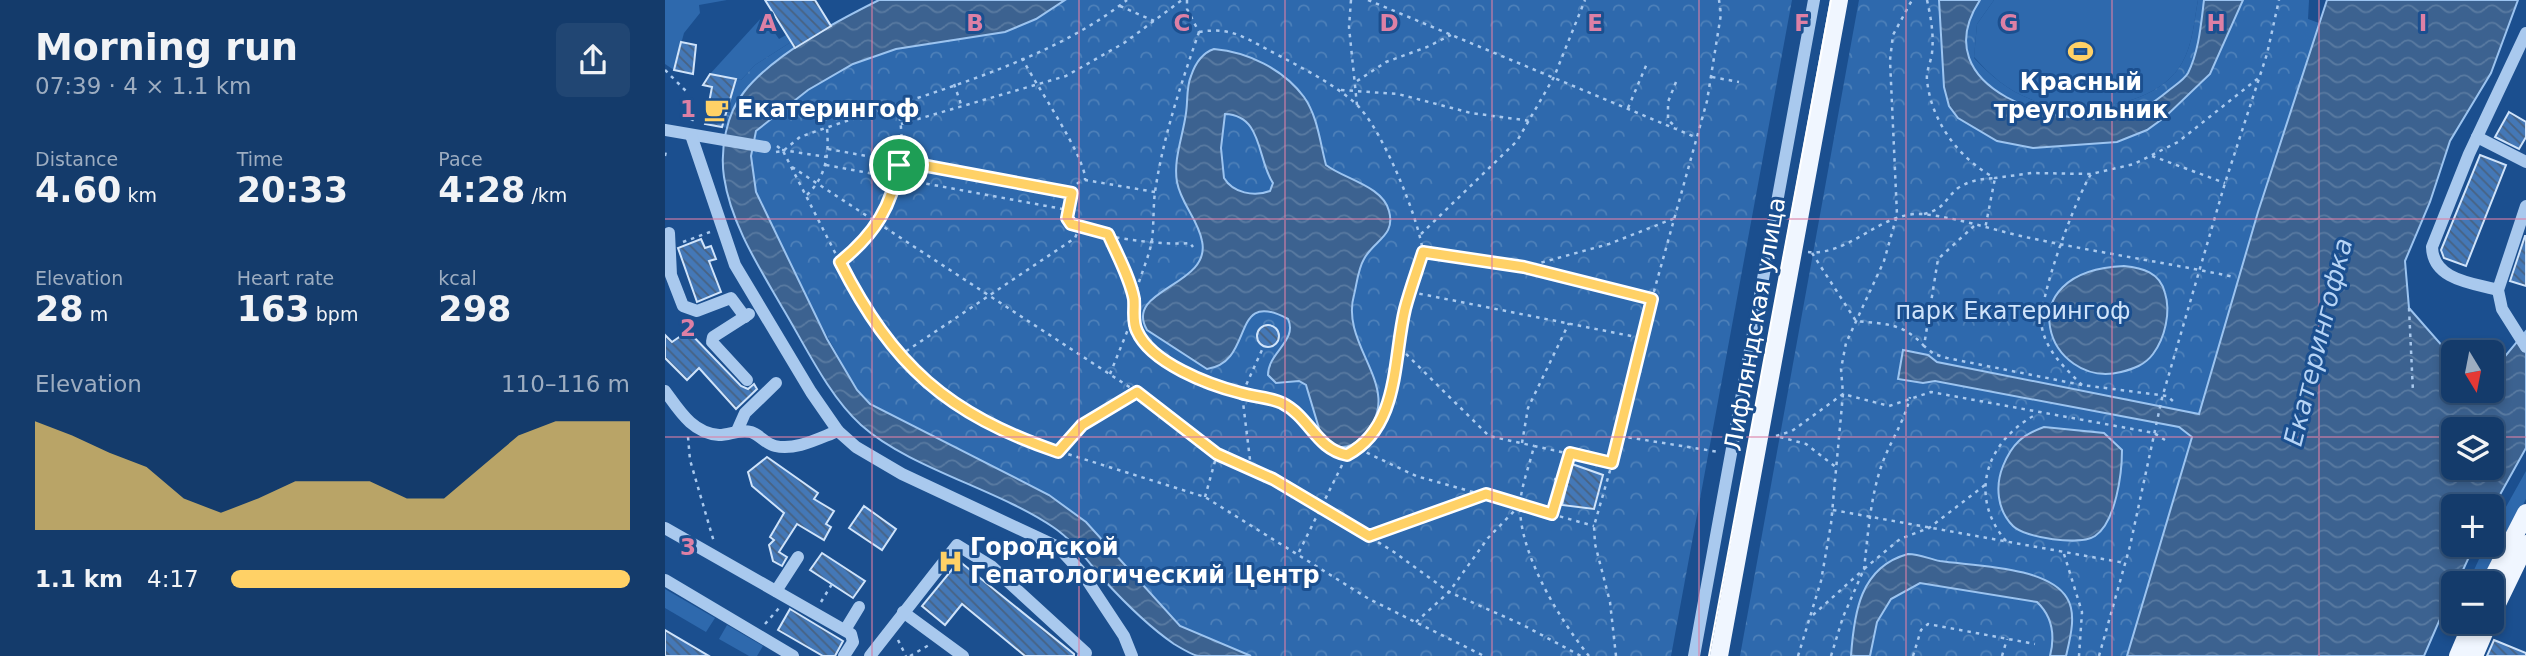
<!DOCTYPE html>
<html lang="en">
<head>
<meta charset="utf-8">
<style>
  body { margin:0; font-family:"DejaVu Sans",sans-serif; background:#214673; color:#f1f3f6; height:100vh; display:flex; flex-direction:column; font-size:26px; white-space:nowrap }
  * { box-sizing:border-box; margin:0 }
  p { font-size:23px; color:#9dadc1 }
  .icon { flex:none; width:38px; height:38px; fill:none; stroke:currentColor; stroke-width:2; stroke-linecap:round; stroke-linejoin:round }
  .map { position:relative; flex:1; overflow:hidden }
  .panel { display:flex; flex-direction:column; background:#143b6b; width:665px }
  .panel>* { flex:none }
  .needle { width:46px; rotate:170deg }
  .controls { position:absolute; left:1776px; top:340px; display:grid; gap:14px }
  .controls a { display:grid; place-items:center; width:63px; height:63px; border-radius:10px; background:#143b6b; box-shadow:0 4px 10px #0003,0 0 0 2px #33557e; font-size:35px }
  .pin { position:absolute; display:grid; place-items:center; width:60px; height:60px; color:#fff; margin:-30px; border:4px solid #fff; border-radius:50%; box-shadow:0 2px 7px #0007 }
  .round { display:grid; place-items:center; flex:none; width:74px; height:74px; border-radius:10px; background:#214673 }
  .overview { display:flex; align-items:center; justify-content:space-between; height:119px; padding:0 35px }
  h1 { font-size:38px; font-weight:700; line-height:52px }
  .figures { display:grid; grid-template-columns:repeat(3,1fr); gap:10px; height:119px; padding:7px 35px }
  .figures div { display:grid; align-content:center }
  .figures b { font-size:35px; font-weight:700 }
  .figures small { font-size:19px; font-weight:400 }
  .figures p { font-size:19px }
  .chart { height:196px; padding:14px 35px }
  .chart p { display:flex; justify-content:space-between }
  .chart svg { width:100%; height:126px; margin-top:7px; fill:#ffd166; opacity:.7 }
  ul { padding:0 35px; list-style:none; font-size:23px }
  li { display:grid; grid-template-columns:112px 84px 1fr; align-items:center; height:52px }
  li i { height:18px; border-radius:9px; background:#ffd166 }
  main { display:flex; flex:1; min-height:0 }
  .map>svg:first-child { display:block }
  .grass { fill:#2e69ad }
  .forest { fill:url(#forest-crowns) }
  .water { fill:url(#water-waves); stroke:#9cc4f0; stroke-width:2; fill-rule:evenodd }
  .building { fill:url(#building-back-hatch); stroke:#cfe3fa; stroke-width:2 }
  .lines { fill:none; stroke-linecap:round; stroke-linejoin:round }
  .path { stroke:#a9c9ee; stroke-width:2.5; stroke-dasharray:3.5 5; stroke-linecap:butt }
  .minor { stroke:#a9c9ee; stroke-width:12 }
  .major { stroke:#f0f6ff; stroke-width:18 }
  .tram { stroke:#fff; stroke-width:2 }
  .route-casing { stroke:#fff; stroke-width:14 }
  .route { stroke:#ffd166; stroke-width:9 }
  .grid { fill:none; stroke:#dd80a5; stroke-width:2; stroke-opacity:0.55 }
  .labels { text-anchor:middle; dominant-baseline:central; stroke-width:6; stroke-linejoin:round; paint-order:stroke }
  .poi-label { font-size:24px; font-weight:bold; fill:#fff; stroke:#1b4f8f; text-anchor:start }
  .park-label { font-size:24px; fill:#cfe3fa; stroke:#1b4f8f }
  .street-label { font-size:24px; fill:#fff; stroke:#1b4f8f }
  .water-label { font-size:26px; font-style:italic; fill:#b5d3f5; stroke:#1b4f8f }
  .grid-label { font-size:23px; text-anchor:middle; font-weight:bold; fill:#dd80a5; stroke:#1b4f8f; stroke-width:6; stroke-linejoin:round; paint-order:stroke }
</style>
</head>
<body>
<main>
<section class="panel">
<div class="overview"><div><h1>Morning run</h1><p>07:39 · 4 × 1.1 km</p></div><a class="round"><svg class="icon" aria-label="share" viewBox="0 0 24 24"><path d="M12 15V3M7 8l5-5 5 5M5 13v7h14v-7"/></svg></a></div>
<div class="figures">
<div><p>Distance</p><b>4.60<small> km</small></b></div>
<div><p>Time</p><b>20:33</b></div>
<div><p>Pace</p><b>4:28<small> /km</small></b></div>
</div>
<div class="figures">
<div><p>Elevation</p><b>28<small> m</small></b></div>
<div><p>Heart rate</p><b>163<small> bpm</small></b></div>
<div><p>kcal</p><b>298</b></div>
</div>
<div class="chart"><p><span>Elevation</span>110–116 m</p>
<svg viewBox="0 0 160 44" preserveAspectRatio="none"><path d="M0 44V6L10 11L20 17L30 22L40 33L50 38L60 33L70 27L80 27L90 27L100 33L110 33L120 22L130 11L140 6L150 6L160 6V44z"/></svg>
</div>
<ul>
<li><b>1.1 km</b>4:17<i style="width:100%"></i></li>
</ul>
</section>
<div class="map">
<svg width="1861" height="656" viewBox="0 0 1861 656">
  <defs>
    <pattern id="forest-crowns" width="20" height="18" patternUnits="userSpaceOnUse" patternTransform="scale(1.75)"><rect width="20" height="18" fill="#2e69ad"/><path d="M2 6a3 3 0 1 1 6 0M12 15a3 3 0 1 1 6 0" fill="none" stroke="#4d80b9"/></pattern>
    <pattern id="water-waves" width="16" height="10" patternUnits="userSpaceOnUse" patternTransform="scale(1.75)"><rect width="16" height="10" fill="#3c6290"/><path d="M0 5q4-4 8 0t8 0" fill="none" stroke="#597aa1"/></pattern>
    <pattern id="building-back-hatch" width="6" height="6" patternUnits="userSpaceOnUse" patternTransform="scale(1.75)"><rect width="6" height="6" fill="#4478b7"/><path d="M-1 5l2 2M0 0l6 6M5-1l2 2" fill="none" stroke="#486282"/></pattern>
  </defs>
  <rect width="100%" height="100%" fill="#1b4f8f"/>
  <g class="grass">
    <polygon points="0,0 62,0 34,5 35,13 19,33 9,70 0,64"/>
    <polygon points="100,0 150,0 166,26 130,48 126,42 90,65 76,80 45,74 98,16 114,39 121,35"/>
    <path d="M1329,0H1533C1529,21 1528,44 1517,63C1492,108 1408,117 1365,99C1342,90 1325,75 1309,57L1312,24Z"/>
    <polygon points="1861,471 1861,499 1817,583 1803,583 1821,544 1827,544 1827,532"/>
    <polygon points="0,589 50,618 41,632 0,608"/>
    <polygon points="62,625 98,646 92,656 84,656 54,639"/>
  </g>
  <g class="forest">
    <polygon points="400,0 1127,0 1006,656 586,656 515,626 421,522 384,495 234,421 205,404 192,390 139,294 91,192 86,156 91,132 143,90 188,64 231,49 340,32 371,19"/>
    <path d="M1194,0H1329L1312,24L1309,58C1325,75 1342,90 1365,99C1408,117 1492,108 1517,63C1528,44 1529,21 1533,0H1644L1643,19L1654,23L1593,212L1462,656H1075Z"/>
    <path d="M126,42L131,50C102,69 69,92 62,128L57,127L71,79L76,80L90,65Z"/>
  </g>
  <g class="water">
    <path d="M214,0H400L371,19L340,32L231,49L188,64L143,90L91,131L86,156L91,192L162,339L192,390L205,404L384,495L421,522L515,626L586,656C569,656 549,656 533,656C525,654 516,648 509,644C483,626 460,603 439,580C423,562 409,541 388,527C332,489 244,468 196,425C163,395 140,345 117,307C94,267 66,224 59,177C55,150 61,114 79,92C109,54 172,21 214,0Z"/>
    <path d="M1274,0H1315C1257,89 1395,132 1462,115C1476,112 1492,100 1503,91C1509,86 1519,80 1523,73C1534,51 1536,24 1539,0H1578L1545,74L1500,117L1482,130L1452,142L1368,148L1332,141L1293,118L1284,106L1279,87Z"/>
    <path d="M1662,0H1853L1826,73L1785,141L1765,202L1740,261L1744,308L1779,348L1790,352L1788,390H1827V361L1837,360L1861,331V448L1827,509V506H1788V544H1810L1792,583H1788V589L1759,656H1462L1527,437L1514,427L1270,381L1258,383L1233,379L1238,350L1263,355L1272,362L1534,414L1593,212ZM1788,429H1827V467H1788Z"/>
    <path d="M549,49C583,52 618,69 639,97C653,117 655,143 661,165C679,179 718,186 724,211C731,236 709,240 699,259C693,269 692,283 689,295C674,348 745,391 696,438C686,448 675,450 663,443L656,435L641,385L634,381L611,383L603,375C603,352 633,341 623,319C564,287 591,362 542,369L482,330C458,289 547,286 537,241C533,219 516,204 512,182C508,160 518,136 521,113C523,101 521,88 526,76C530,64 537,53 549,49ZM560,114C598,115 592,160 608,183L605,191C589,197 568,193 559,178L556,148Z"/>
    <path d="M1459,266C1477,268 1495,272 1500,293C1506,312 1500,338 1488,354C1480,365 1468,369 1456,372C1383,390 1339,271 1459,266Z"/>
    <path d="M1379,427L1439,433L1457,450C1457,473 1451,522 1430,536C1415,546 1360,538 1348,526C1332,510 1330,486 1338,466C1347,444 1357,435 1379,427Z"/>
    <path d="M1243,554C1255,554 1264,559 1275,561C1308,566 1383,566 1402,598C1412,614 1405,639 1401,656H1385C1390,636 1388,617 1372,602L1255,583L1226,599L1212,622L1205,656H1186C1189,613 1195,567 1243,554Z"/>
  </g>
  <g class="building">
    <polygon points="100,0 150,0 166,26 130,48"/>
    <polygon points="16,42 31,45 28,74 9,70"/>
    <polygon points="45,74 71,79 57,127 40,124 47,87 38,85"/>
    <polygon points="1844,112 1861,122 1861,137 1854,149 1830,137"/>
    <polygon points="1815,155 1841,165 1801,266 1779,258 1776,250"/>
    <polygon points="1860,236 1861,236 1861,286 1845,281"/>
    <polygon points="36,239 40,248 46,246 51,259 44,261 56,292 32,302 13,248"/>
    <circle cx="603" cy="336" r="11"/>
    <polygon points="23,331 76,386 83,389 89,384 92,389 71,409 34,368 22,380 0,358 0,335 7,342"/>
    <polygon points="102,457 153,493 149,499 169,511 161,524 166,527 159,540 132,524 114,552 122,557 117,566 108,561 104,545 109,540 105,537 119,513 87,486 83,472"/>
    <polygon points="907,464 938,475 929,509 897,505"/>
    <polygon points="199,506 231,529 217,550 184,528"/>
    <polygon points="157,553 200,581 188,598 145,570"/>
    <polygon points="294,561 409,654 409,656 360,656 297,604 280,625 257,606"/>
    <polygon points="125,609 178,641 170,656 158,656 113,630"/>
    <polygon points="0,630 44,656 0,656"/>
    <polygon points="1829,640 1861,653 1861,656 1822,656"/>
  </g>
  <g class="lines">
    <g class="path">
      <polyline points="522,0 522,9 534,32"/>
      <polyline points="686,0 684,27 692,105"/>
      <polyline points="703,0 1030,137"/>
      <path d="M1262,0C1266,18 1269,35 1267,53C1266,62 1261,71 1262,80C1266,121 1294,159 1330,178L1367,173L1426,174L1469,164L1513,142L1596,76"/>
      <polyline points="455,6 489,21"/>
      <path d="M534,32C568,26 583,40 613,55C639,69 667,83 690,103C716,126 753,216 758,252L859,267L986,298"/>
      <path d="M534,32C516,84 498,137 490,192C488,207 489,224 487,240C482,271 453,312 478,341C502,369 542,385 576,394C588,397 601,397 613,402C644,413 650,449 682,455"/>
      <path d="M357,58C369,82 422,159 420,180"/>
      <polyline points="0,70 24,94"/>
      <polyline points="1047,77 1074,82"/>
      <polyline points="692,81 721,62 762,47 786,35"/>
      <polyline points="1011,82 1003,102 1003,120 1012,128"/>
      <polyline points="289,84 297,107"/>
      <polyline points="676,90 733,94 806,113 866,121"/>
      <polyline points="963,108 983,61"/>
      <polyline points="18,115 30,121"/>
      <polyline points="236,124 401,76 459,43 517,0"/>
      <polyline points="112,146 118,151 181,274 211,325 250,373 283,399 361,441 540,497 704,599 819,656"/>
      <polyline points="163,149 407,193"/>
      <polyline points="117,150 162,157"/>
      <path d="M111,152L118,151L135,137C239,99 375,69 462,0"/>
      <polyline points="0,156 1,151"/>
      <polyline points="1487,156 1560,183"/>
      <polyline points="161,165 403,210"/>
      <polyline points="127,167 472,392 552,454 573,462 655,506 729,552 784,592 858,625 916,656"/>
      <path d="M490,192L420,180C404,183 404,203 402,218C413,237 502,246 525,243L528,247"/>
      <path d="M142,195C162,175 164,154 162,128"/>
      <path d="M1259,214C1281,208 1278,201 1293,188C1305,180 1317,179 1330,178L1320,229"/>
      <polyline points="1309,226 1273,259 1259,346 1269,354 1282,358 1417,385 1502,396 1509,402"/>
      <polyline points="443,234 469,300"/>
      <polyline points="756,234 852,141 889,77 920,0"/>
      <polyline points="18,242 45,232"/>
      <path d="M1143,252C1185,256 1215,212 1256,214C1293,217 1333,232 1370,239C1436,253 1503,263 1569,277"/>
      <path d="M1147,253L1191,321C1221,324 1238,323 1259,346"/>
      <path d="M175,262C226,221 247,168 232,104"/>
      <polyline points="860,267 944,244 1010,218"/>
      <polyline points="746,292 976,338"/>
      <polyline points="1744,308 1748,392"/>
      <polyline points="735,348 824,436 869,446"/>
      <polyline points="234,356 410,238 414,228"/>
      <polyline points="445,374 468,317"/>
      <path d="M1417,385C1400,368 1382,352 1377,328C1371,302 1411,198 1426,174"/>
      <polyline points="955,436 1054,452"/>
      <polyline points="1111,436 1127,431 1178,394 1224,406 1266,392 1489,433 1500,440"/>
      <polyline points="23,437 25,460 49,542"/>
      <polyline points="1115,437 1141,444 1172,468"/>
      <polyline points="857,443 863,408 904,323"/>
      <polyline points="694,449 751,476 929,526"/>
      <polyline points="393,452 417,425 472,392"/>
      <polyline points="586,468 577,394 597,350"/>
      <polyline points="889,479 903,481"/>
      <polyline points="540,497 552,454"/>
      <polyline points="1168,510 1460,563"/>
      <polyline points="887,514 905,454"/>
      <polyline points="704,536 819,494"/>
      <path d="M1341,541C1302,495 1322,440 1372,414"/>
      <polyline points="634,552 682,455 703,441 721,411 740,310 758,252"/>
      <polyline points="1399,554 1417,612 1414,656"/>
      <polyline points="156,602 167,584"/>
      <path d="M1148,615L1199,569C1203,535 1205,500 1216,467C1224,443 1239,423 1245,397"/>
      <polyline points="751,622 784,592 823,538 855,505"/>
      <polyline points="100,624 114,608"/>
      <polyline points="233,640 241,656"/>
      <polyline points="245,656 264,645"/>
      <path d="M924,656C894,619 854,553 855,505C856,486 865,464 869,446L947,463"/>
      <polyline points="951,656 945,602 930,544 929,526 955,436 976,338 1042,101 1056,14 1054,0"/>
      <polyline points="1133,656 1156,581 1166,524 1178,394 1176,369 1181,343 1219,261 1232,215 1225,60 1228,35 1247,0"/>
      <polyline points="1166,656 1178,617 1199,569 1235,539 1264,528 1320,485"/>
      <polyline points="1248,656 1256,630 1263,624 1370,644"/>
      <polyline points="1337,656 1342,639"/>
      <polyline points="1434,656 1465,546 1497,398 1560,183 1602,54 1614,0"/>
    </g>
    <g class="minor">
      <polyline points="0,130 100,147"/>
      <polyline points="26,135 70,265 146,392 173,431 191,447 237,474 393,547 418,574 459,636 467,656"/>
      <polyline points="1812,137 1861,162"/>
      <polyline points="1861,206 1833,290 1837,309 1861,347"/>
      <polyline points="4,233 6,275 18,306 32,311 66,298 80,317"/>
      <path d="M1833,290C1807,283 1768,280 1767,247L1804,154L1861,33"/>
      <polyline points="82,380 47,342 48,337 84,314"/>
      <path d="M0,391C14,410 27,433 54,435C65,435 74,429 86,432C95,435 101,444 110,446C131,451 154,438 173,431"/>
      <polyline points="72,431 80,413 111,383"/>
      <polyline points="0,528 186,634 188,642 179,656"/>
      <polyline points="0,580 128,656"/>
      <polyline points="111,591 133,557"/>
      <polyline points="238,612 298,656"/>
      <polyline points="180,630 194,607"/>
      <polyline points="205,656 292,545 326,566 421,653 418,656"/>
      <polyline points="1029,656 1149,0"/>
    </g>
    <g class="major">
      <polyline points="1825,583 1861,513"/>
      <polyline points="1827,614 1861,544"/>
      <polyline points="1054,656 1174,0"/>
      <polyline points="1793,656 1808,621"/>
      <polyline points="1809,656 1824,621"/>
    </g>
    <polyline class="tram" points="1044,656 1166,0"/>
  </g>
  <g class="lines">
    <defs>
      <path id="route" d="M235,161L407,193L402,218L406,224L443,234C452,254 465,278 469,299C470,310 467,321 472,331C486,363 544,385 576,393C589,397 604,397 617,403C645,417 651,449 682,455C735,427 728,359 740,309C745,290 752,271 758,252L859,267L987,299L947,463L905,453L887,514L821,494L704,536L608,479L552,454L472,392L417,425L393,452C282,414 228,366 175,262C210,234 227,206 235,161Z"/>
    </defs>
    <use href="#route" class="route-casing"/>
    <use href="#route" class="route"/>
  </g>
  <path class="grid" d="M207,0V656M414,0V656M620,0V656M827,0V656M1034,0V656M1241,0V656M1447,0V656M1654,0V656M0,219H1861M0,437H1788M1827,437H1861"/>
  <defs>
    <symbol id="stadium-bare" viewBox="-9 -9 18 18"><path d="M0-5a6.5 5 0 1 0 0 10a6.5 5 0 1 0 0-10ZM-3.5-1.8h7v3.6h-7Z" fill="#ffd166" stroke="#1b4f8f" stroke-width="2.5" paint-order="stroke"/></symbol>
    <symbol id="cafe-bare" viewBox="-9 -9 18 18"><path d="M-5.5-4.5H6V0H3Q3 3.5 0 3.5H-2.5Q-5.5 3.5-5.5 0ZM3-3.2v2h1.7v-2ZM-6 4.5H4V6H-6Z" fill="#ffd166" stroke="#1b4f8f" stroke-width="2.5" paint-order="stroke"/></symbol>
    <symbol id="hospital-bare" viewBox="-9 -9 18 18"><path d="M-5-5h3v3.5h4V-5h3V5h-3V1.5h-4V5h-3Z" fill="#ffd166" stroke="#1b4f8f" stroke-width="2.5" paint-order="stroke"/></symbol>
  </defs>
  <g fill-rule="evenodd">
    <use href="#stadium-bare" x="1398" y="34" width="35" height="35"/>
    <use href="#cafe-bare" x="34" y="92" width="35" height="35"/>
    <use href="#hospital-bare" x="268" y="544" width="35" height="35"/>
  </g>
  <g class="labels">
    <g class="poi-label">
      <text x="1416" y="82" text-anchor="middle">Красный<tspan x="1416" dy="28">треугольник</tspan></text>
      <text x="72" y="109">Екатерингоф</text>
      <text x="305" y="547">Городской<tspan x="305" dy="28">Гепатологический Центр</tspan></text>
    </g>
    <g class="park-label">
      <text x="1348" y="311">парк Екатерингоф</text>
    </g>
    <g class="street-label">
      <text transform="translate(1090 324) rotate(-80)">Лифляндская улица</text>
    </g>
    <g class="water-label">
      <text transform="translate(1653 342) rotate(-76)">Екатерингофка</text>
    </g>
  </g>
  <g class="grid-label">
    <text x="103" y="31">A</text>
    <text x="310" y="31">B</text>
    <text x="517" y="31">C</text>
    <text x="724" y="31">D</text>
    <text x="930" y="31">E</text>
    <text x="1137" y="31">F</text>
    <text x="1344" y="31">G</text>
    <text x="1551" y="31">H</text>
    <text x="1758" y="31">I</text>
    <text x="23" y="117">1</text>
    <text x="23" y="336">2</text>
    <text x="23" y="555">3</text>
  </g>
</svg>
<div class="controls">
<a><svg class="needle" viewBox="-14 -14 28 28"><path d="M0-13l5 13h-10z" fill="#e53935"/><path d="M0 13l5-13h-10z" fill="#9dadc1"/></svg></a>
<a><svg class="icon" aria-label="layers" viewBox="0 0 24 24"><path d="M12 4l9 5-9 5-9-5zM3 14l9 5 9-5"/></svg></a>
<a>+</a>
<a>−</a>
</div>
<div class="pin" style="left:234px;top:165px;background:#1e9e55"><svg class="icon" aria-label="arrive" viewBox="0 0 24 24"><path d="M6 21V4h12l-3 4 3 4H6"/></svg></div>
</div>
</main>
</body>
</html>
